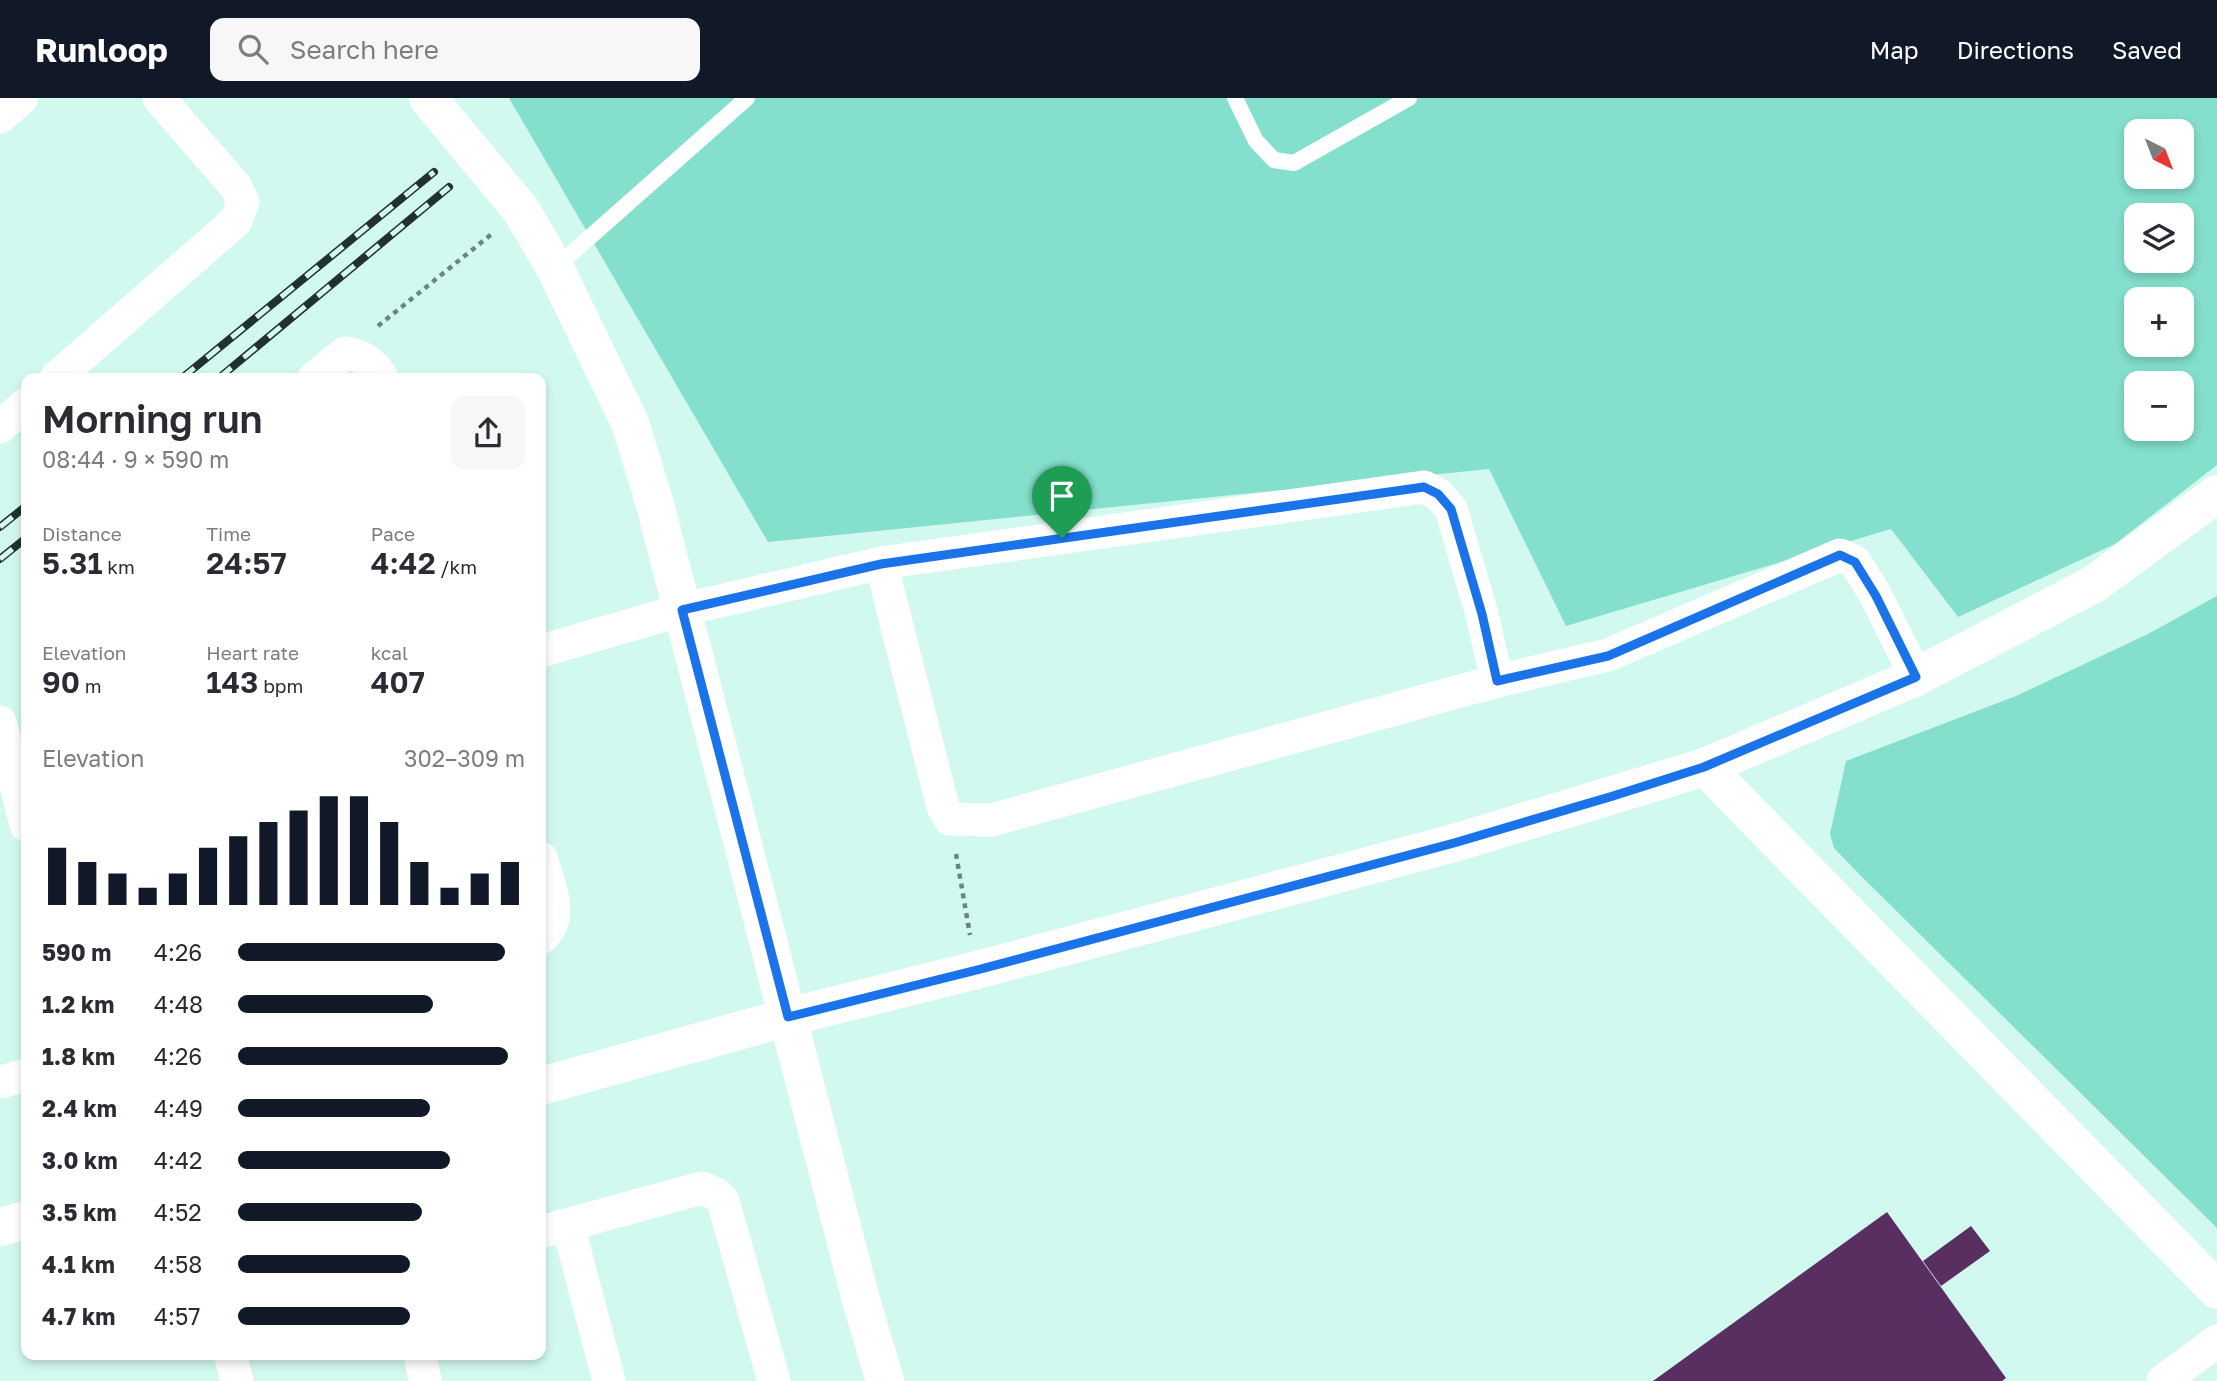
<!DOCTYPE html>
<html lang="en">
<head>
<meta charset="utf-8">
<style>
  body { margin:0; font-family:"Golos Text",sans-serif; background:#f7f7f7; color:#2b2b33; height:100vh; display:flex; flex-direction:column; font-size:26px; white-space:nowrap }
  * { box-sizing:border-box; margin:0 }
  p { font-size:23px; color:#7c7c81 }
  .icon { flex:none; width:38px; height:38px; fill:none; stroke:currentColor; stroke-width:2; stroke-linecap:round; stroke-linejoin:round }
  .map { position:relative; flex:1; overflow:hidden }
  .panel { position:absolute; left:21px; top:275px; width:525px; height:987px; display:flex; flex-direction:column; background:#fff; border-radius:14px; box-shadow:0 4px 10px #0003 }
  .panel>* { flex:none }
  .needle { width:46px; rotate:138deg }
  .fabs { position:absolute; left:2124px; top:21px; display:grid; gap:14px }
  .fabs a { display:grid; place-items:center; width:70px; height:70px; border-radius:14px; background:#fff; box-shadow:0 4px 10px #0003; font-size:35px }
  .pin { position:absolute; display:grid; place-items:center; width:60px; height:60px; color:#fff; margin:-72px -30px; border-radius:50% 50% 50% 0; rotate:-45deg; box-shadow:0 0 7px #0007 }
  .pin .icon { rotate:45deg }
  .round { display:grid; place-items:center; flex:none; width:74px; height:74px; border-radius:14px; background:#f7f7f7 }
  .headline { display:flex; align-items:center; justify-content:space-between; height:119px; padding:0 21px }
  h1 { font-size:38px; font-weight:600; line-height:52px }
  .stats { display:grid; grid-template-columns:repeat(3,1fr); gap:10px; height:119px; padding:7px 21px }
  .stats div { display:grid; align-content:center }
  .stats b { font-size:30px; font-weight:600 }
  .stats small { font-size:19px; font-weight:400 }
  .stats p { font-size:19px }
  .chart { height:196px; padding:14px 21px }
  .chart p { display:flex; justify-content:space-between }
  .chart svg { width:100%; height:126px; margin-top:7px; stroke:#111827; stroke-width:6 }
  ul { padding:0 21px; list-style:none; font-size:23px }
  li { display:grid; grid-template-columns:112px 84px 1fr; align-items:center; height:52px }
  li i { height:18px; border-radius:9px; background:#111827 }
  header { display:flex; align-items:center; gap:42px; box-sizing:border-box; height:98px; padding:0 35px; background:#111827; color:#fff }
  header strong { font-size:33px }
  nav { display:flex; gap:38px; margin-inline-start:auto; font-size:24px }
  .search { width:490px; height:63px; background:#f7f7f7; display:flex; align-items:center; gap:18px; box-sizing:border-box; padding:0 24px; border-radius:14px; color:#7c7c81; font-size:26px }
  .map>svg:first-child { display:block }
  .green { fill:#84dfcd; fill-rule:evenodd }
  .building { fill:#592e61 }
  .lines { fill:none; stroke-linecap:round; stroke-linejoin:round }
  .path { stroke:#6b857f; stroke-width:4.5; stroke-dasharray:5 5; stroke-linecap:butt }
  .service { stroke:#fff; stroke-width:16 }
  .minor { stroke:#fff; stroke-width:33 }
  .tertiary { stroke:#fff; stroke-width:38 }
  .rail-casing { stroke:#21312d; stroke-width:8 }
  .rail { stroke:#d2f9f0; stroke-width:5; stroke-dasharray:16; stroke-linecap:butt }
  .route-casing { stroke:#fff; stroke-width:14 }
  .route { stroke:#1a73e8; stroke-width:9 }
</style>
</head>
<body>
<header>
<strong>Runloop</strong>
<div class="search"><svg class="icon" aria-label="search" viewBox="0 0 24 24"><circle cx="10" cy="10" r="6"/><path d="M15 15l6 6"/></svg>Search here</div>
<nav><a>Map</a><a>Directions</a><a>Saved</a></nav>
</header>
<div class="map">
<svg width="2217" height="1283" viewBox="0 0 2217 1283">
  <rect width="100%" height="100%" fill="#d2f9f0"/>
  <g class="green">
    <path d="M509,0H2217V367L2115,446L1958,519L1891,431L1566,528L1489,371L768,444ZM2137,33H2182V79H2137ZM2137,117H2182V163H2137ZM2137,201H2182V247H2137ZM2137,285H2182V331H2137Z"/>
    <polygon points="2217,498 2217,1130 1859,776 1834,750 1830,736 1846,663 2016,598 2148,536"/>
  </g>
  <g class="building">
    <polygon points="1887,1114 2006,1280 2002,1283 1653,1283"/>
    <polygon points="1971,1128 1990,1153 1941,1188 1923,1163"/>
  </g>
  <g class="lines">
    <g class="path">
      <polyline points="378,228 493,135"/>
      <polyline points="956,756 970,837"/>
    </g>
    <g class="service">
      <polyline points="1235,0 1256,43 1274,62 1294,65 1409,0"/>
      <polyline points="555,170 747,0"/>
    </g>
    <g class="minor">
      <polyline points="0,19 22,0"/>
      <polyline points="56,280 236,123 243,104 236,89 159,0"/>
      <path d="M314,280L345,255C362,257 373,264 382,280"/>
      <polyline points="0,329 26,306"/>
      <polyline points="881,465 943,709 950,721 991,722 1497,583 1608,557 1840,457 1855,464 1876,498 1916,579"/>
      <polyline points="541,553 682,512 881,465 1424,389 1438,396 1451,411 1482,516 1497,583"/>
      <polyline points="0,624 26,727"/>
      <path d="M541,760C548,786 566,819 541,840"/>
      <polyline points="0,984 26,977"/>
      <polyline points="568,1127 609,1283"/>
      <polyline points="541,1134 702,1090 716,1096 723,1103 774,1283"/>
      <polyline points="230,1256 237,1283"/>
      <polyline points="420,1256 425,1283"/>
      <polyline points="2163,1283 2217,1243"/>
    </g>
    <g class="tertiary">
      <polyline points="428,0 521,112 555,170 630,325 654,403 861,1202 885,1283"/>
      <polyline points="1705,669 2217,1192"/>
      <polyline points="541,988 788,919 977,872 1454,745 1705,669 1916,579 2094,486 2217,396"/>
      <polyline points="0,1129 26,1122"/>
    </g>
    <defs>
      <g id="rail">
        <polyline points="182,280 434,74"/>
        <polyline points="219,280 449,89"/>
        <polyline points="0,429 26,408"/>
        <polyline points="0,461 26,440"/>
      </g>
    </defs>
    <use href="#rail" class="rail-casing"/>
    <use href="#rail" class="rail"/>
  </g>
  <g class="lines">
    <defs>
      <polygon id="route" points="1424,389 1438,396 1451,411 1482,516 1497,583 1608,558 1840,457 1855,464 1876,498 1916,579 1704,669 1613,698 1454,745 977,872 788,919 682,512 881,466"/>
    </defs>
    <use href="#route" class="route-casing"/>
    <use href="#route" class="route"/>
  </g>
</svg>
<div class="fabs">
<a><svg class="needle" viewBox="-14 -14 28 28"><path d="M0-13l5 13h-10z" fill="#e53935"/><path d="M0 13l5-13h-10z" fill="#7c7c81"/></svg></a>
<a><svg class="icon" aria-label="layers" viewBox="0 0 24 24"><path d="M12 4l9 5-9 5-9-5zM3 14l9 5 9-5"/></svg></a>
<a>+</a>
<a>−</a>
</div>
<div class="pin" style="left:1062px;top:440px;background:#1e9e55"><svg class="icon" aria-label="arrive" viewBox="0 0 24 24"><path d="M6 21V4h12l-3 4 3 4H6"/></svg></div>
<section class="panel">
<div class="headline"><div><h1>Morning run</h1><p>08:44 · 9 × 590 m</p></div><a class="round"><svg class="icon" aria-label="share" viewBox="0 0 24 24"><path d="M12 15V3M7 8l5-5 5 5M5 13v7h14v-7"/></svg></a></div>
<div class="stats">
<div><p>Distance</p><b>5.31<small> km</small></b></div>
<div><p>Time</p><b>24:57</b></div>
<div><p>Pace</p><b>4:42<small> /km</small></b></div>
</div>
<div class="stats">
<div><p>Elevation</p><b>90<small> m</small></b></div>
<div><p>Heart rate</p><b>143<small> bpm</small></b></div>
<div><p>kcal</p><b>407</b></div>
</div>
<div class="chart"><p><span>Elevation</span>302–309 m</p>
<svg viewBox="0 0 160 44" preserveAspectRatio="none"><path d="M5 44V24M15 44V29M25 44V33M35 44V38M45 44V33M55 44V24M65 44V20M75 44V15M85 44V11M95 44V6M105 44V6M115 44V15M125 44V29M135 44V38M145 44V33M155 44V29"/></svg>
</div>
<ul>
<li><b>590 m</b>4:26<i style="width:93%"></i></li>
<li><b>1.2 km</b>4:48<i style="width:68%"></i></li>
<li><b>1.8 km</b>4:26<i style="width:94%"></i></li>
<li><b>2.4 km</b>4:49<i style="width:67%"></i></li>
<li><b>3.0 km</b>4:42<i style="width:74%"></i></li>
<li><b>3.5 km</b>4:52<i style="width:64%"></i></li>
<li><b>4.1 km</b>4:58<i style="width:60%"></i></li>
<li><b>4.7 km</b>4:57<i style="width:60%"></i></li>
</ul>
</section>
</div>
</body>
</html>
